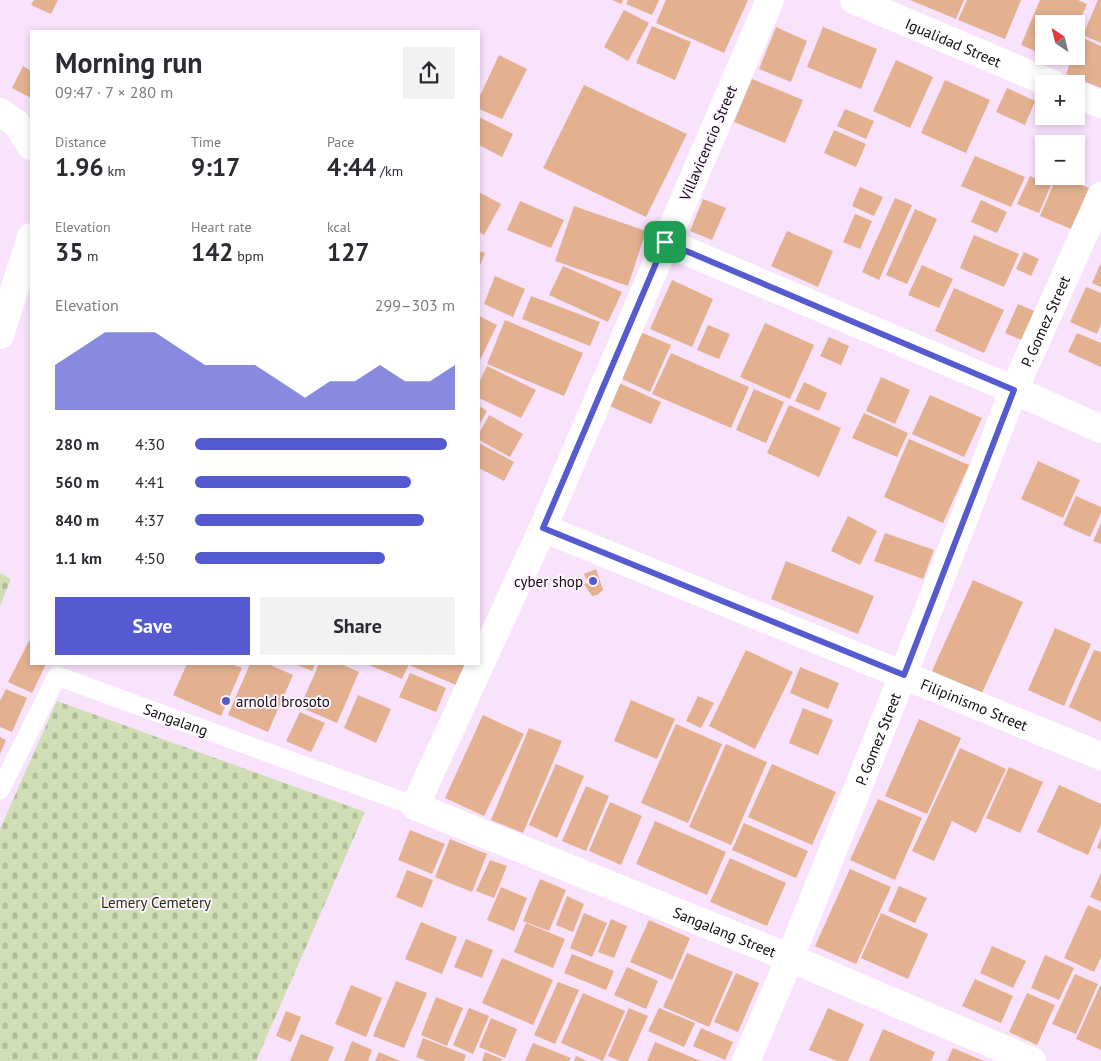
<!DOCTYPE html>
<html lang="en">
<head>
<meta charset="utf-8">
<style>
  body { margin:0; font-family:"PT Sans",sans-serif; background:#f2f2f3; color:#2b2b33; height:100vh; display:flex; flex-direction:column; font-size:19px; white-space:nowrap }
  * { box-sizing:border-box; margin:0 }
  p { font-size:16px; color:#7c7c81 }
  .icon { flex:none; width:28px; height:28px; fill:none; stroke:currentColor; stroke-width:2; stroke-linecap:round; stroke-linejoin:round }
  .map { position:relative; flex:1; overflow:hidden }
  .sheet { position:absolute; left:30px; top:30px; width:450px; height:635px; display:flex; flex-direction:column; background:#fff; border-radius:0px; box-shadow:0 2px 8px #0003 }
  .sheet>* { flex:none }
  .needle { width:32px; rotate:325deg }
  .controls { position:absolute; left:1035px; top:15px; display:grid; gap:10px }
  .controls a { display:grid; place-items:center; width:50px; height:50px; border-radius:0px; background:#fff; box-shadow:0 2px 8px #0003; font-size:25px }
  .pin { position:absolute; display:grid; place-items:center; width:42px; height:42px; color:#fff; margin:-21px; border-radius:10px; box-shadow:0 2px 8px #0006 }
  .round { display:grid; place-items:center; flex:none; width:52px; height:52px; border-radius:0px; background:#f2f2f3 }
  .head { display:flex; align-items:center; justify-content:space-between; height:85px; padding:0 25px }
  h1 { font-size:28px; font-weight:700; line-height:38px }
  .metrics { display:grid; grid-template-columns:repeat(3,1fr); gap:8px; height:85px; padding:5px 25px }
  .metrics div { display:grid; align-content:center }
  .metrics b { font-size:25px; font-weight:700 }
  .metrics small { font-size:14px; font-weight:400 }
  .metrics p { font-size:14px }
  .chart { height:140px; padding:10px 25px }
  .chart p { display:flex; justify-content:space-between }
  .chart svg { width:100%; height:90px; margin-top:5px; fill:#555ad1; opacity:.7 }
  .button { display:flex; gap:10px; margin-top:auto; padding:10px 25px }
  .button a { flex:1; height:58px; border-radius:0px; background:#555ad1; color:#fff; font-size:20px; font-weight:700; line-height:58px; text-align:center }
  .button a+a { background:#f2f2f3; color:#2b2b33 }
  ul { padding:0 25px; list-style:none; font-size:16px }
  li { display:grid; grid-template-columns:80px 60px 1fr; align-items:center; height:38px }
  li i { height:12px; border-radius:6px; background:#555ad1 }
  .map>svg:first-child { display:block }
  .cemetery { fill:url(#cemetery-stones) }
  .building { fill:#e3b190 }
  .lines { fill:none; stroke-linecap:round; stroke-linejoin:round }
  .service { stroke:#fff; stroke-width:19 }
  .minor { stroke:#fff; stroke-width:28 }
  .tertiary { stroke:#fff; stroke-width:28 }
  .route-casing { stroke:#fff; stroke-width:10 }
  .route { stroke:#555ad1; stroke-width:6 }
  .poi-dot { fill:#555ad1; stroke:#fef4ff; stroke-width:2 }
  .labels { text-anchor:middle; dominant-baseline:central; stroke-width:4; stroke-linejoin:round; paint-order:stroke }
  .street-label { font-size:15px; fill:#110a12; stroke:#fef4ff }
  .poi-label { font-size:15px; fill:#110a12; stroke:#fef4ff; text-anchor:end }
  .park-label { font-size:15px; fill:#263008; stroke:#fef4ff }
</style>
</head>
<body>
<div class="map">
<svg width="1101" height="1061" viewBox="0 0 1101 1061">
  <defs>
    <pattern id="cemetery-stones" width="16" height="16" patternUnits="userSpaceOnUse" patternTransform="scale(1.25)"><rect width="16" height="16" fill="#cfdeb4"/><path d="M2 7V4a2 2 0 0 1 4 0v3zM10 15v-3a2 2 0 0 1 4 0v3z" fill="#b1bd9a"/></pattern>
  </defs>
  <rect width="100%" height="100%" fill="#f9e2fc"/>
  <g class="cemetery">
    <polygon points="0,573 11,579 0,606"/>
    <polygon points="57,701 365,812 256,1061 0,1061 0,829"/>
  </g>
  <g class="building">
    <polygon points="34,0 58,0 51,14 31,5"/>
    <polygon points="612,0 623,0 621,4"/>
    <polygon points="628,0 659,0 652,15 626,4"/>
    <polygon points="666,0 748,0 724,53 656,23"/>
    <polygon points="910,0 964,0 956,19"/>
    <polygon points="967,0 1021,0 1005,39 958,20"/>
    <polygon points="1040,0 1078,0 1087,4 1076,29 1076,24 1044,24 1044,55 1021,45"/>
    <polygon points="1098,0 1101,0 1101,43 1083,35"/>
    <polygon points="624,10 649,23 628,61 604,47"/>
    <polygon points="652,26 691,42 675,80 636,63"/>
    <polygon points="776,27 807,41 791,82 759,69"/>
    <polygon points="823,27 877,49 861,89 807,67"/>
    <polygon points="1081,37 1101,46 1101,88 1066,74 1073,56 1076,56 1076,49"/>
    <polygon points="499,55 527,69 502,119 479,109 479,98"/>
    <polygon points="1047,56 1065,56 1062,62"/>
    <polygon points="896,60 933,77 910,128 873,111"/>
    <polygon points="23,66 31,71 31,98 12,88"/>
    <polygon points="752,79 803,100 785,143 734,122"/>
    <polygon points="945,80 990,100 966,153 921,133"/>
    <polygon points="584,85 687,134 646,217 543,168"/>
    <polygon points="1007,88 1035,101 1025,125 996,112"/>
    <polygon points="845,109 874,121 866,139 837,126"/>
    <polygon points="479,117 513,134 502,157 479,145"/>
    <polygon points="834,130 866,144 856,167 824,153"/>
    <polygon points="975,156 1025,177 1011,207 961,186"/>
    <polygon points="1030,176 1051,185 1039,213 1017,204"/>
    <polygon points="1057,176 1062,176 1089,188 1071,229 1040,216"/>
    <polygon points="860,187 883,197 874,216 852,206"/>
    <polygon points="479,192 501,204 484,235 479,232"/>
    <polygon points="895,198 912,205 879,280 862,272"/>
    <polygon points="703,199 726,208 712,240 690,231"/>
    <polygon points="981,200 1007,212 997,233 971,222"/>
    <polygon points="520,201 564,220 551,248 507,230"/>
    <polygon points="574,206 646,231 628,286 555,261"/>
    <polygon points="915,209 937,219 907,284 886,275"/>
    <polygon points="855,214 872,221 860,249 843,242"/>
    <polygon points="787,231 833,251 818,287 771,266"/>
    <polygon points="974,235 1019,254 1004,287 960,268"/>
    <polygon points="479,251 485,253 479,268"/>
    <polygon points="1024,252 1039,259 1031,276 1016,269"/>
    <polygon points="1101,263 1101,287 1092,283"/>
    <polygon points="922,265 953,279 939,308 908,295"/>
    <polygon points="563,266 622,292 608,322 549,295"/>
    <polygon points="495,276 525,289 513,317 484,304"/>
    <polygon points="672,280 713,299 692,347 650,329"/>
    <polygon points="1086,287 1101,293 1101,324 1097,334 1070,322"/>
    <polygon points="954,288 1004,310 984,353 935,331"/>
    <polygon points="531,296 600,322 590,346 522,319"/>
    <polygon points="1018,304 1037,312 1024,341 1005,333"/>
    <polygon points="479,316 497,325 479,362"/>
    <polygon points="505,320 583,353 564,396 487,364"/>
    <polygon points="765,323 814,345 790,399 740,377"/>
    <polygon points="708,325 730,334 719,359 697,350"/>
    <polygon points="638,331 671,345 650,392 618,377"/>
    <polygon points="1077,333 1101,343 1101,367 1068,352"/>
    <polygon points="829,337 849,346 841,365 820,356"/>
    <polygon points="671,353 749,387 731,428 652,394"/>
    <polygon points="487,366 536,390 521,418 479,398 479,383"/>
    <polygon points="881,377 910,390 895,424 866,411"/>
    <polygon points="617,382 661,402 651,424 607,405"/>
    <polygon points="804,382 827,393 819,411 795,401"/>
    <polygon points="754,389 784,402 766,443 736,430"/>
    <polygon points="930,395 982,418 964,457 912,434"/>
    <polygon points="789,405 841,428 819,477 767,453"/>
    <polygon points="479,406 487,411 479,425"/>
    <polygon points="864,413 908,433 897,457 852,438"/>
    <polygon points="489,415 523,434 510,457 479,440 479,434"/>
    <polygon points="909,439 969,465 943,523 884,497"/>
    <polygon points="479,443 514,462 504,481 479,468"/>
    <polygon points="1038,461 1080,480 1063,518 1021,499"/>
    <polygon points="1076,496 1101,507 1101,513 1090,537 1063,525"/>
    <polygon points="848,516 877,531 860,565 831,551"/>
    <polygon points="1101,523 1101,544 1093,541"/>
    <polygon points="885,533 934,550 923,579 874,561"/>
    <polygon points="786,561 874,596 858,634 771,599"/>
    <polygon points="596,569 603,590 597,595 592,596 584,584 588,583 584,574"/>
    <polygon points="973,580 1023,602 982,693 932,671"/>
    <polygon points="1055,628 1091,644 1064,706 1028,690"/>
    <polygon points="29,641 31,642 31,664 46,664 32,693 8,682"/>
    <polygon points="746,650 793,672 755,749 709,726"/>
    <polygon points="1094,650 1101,652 1101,722 1069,707"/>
    <polygon points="187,664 231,664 242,668 221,716 173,695"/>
    <polygon points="250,664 268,664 293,675 268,732 228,715"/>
    <polygon points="295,664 315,664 312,671"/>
    <polygon points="319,664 341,664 359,672 337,723 300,707"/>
    <polygon points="367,664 409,664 402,679"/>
    <polygon points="411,664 465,664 456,685 411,666"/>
    <polygon points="800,667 839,683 828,709 790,693"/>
    <polygon points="410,673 446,688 436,712 399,697"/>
    <polygon points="6,689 27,698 12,732 0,727 0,701"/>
    <polygon points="358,695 391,709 376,743 344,728"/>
    <polygon points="698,696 714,703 701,728 686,721"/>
    <polygon points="631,700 675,719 657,759 614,741"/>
    <polygon points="803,708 833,720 818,755 789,743"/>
    <polygon points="300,712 325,723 311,752 286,741"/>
    <polygon points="483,715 524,734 484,816 445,798"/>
    <polygon points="919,719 961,738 927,814 885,796"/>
    <polygon points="676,724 722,744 688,823 641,803"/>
    <polygon points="529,728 562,741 523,833 491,820"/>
    <polygon points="0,737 6,740 0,754"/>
    <polygon points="726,744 767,762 731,845 689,827"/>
    <polygon points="960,748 1006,769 976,833 952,821 934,861 912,851"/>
    <polygon points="556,764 584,776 557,838 529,825"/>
    <polygon points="772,764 836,792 812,845 748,817"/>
    <polygon points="1009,767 1043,782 1020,833 986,818"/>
    <polygon points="1059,785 1101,804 1101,825 1088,855 1037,832"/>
    <polygon points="586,786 609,796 586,851 562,841"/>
    <polygon points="878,799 922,818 895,880 850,860"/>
    <polygon points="610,802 642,816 621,865 589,851"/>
    <polygon points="655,821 726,852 707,895 636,864"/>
    <polygon points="744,823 808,851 796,878 732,850"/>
    <polygon points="410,830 445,844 432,874 398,860"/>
    <polygon points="1101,838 1101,849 1097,848"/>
    <polygon points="450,839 487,854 472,892 435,877"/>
    <polygon points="730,858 786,883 767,926 710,902"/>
    <polygon points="490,860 507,866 494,898 476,891"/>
    <polygon points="850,869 891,887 856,964 815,946"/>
    <polygon points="407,870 433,880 422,908 396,897"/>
    <polygon points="1101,873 1101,902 1090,897"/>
    <polygon points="540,879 566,890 549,931 523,921"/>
    <polygon points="899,886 927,898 915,923 888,911"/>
    <polygon points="501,887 527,898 514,931 487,920"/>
    <polygon points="567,896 584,904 573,932 556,925"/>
    <polygon points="1088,905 1101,911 1101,957 1094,972 1064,958"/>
    <polygon points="584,913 607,923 592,957 570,948"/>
    <polygon points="881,913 928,934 908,979 861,958"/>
    <polygon points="611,919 627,926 614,958 598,952"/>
    <polygon points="649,920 690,938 672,980 630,962"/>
    <polygon points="421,922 457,937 442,974 405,959"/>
    <polygon points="526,923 565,939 553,968 514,952"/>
    <polygon points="466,939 493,950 482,978 454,967"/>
    <polygon points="992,946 1026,961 1013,988 980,973"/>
    <polygon points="687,953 733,972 709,1027 663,1007"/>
    <polygon points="572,954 614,971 606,990 564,973"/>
    <polygon points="1045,955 1074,968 1059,1000 1031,988"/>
    <polygon points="502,958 553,980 533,1025 482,1003"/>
    <polygon points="627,967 658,981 646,1009 614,995"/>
    <polygon points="736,973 759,983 738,1032 714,1022"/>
    <polygon points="1075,974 1098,984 1076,1034 1052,1024"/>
    <polygon points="975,979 1013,996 1001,1023 962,1006"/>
    <polygon points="396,981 427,993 404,1048 373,1036"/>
    <polygon points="558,982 579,990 555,1044 534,1035"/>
    <polygon points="1101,984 1101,1050 1076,1039"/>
    <polygon points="351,985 382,998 366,1037 335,1024"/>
    <polygon points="583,993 625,1011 603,1061 561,1043"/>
    <polygon points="1027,993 1055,1005 1037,1045 1009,1032"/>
    <polygon points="436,997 463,1008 447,1046 421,1035"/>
    <polygon points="469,1008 489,1016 473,1054 453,1045"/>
    <polygon points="629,1008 648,1016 628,1061 620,1061 608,1056"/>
    <polygon points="659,1008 695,1023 684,1047 648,1031"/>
    <polygon points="828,1008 864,1024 848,1061 837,1061 809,1050"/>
    <polygon points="286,1011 301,1017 291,1042 276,1036"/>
    <polygon points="491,1018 517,1029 505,1058 479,1047"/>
    <polygon points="701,1028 733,1042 725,1060 693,1046"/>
    <polygon points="883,1029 935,1052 931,1061 869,1061"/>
    <polygon points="301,1034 334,1047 328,1061 290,1061"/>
    <polygon points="423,1038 466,1055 464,1061 427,1061 416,1057"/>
    <polygon points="352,1041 372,1050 368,1061 344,1061"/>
    <polygon points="655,1042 701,1061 647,1061"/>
    <polygon points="533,1043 571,1058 569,1061 525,1061"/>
    <polygon points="953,1048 984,1061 947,1061"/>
    <polygon points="379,1052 400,1061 375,1061"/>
    <polygon points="485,1052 502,1059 501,1061 482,1061"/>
    <polygon points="576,1056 587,1061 574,1061"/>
  </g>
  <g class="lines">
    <path class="service" id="s1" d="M0,790L57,676L415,806"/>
    <g class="minor">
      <path id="s2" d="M854,0L1052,84"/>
      <polyline points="1076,94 1101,104"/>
      <polyline points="0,112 16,123 31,146"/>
      <polyline points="665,242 1014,390 1101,429"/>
      <polyline points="0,335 31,237"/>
      <path id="s3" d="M543,528L1101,756"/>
      <path id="s4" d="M746,1061L790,958L903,675L1014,390L1101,196"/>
    </g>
    <path class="tertiary" id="s5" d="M770,0L543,528L415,806L790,958L1032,1061"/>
  </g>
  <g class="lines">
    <defs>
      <polygon id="route" points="665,242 1014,390 904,675 543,528"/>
    </defs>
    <use href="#route" class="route-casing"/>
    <use href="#route" class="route"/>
  </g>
  <g class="poi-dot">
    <circle cx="593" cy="581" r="5"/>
    <circle cx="226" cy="701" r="5"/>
  </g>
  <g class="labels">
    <g class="street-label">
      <text stroke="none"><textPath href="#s2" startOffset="108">Igualidad Street</textPath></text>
      <text transform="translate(708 143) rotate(-67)">Villavicencio Street</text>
      <text stroke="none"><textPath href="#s4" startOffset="798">P. Gomez Street</textPath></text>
      <text stroke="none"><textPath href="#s3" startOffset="466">Filipinismo Street</textPath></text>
      <text stroke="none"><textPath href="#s1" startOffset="254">Sangalang</textPath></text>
      <text stroke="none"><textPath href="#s4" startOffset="348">P. Gomez Street</textPath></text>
      <text stroke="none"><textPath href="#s5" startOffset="1215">Sangalang Street</textPath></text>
    </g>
    <g class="poi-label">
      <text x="583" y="581">cyber shop</text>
      <text x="236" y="701" text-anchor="start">arnold brosoto</text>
    </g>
    <g class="park-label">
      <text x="156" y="902">Lemery Cemetery</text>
    </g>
  </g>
</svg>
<div class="controls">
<a><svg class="needle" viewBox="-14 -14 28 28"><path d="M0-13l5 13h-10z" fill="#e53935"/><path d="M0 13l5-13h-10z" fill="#7c7c81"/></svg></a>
<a>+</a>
<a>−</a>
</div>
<div class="pin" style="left:665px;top:242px;background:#1e9e55"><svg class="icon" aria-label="arrive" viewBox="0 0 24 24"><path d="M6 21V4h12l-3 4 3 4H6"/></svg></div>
<section class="sheet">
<div class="head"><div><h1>Morning run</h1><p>09:47 · 7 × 280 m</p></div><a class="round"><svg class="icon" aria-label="share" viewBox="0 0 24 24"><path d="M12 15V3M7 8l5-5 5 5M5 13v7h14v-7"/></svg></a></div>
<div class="metrics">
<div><p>Distance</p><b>1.96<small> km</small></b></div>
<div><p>Time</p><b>9:17</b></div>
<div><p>Pace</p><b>4:44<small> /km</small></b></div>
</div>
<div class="metrics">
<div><p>Elevation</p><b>35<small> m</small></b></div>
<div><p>Heart rate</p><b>142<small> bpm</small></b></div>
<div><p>kcal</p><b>127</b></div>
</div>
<div class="chart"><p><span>Elevation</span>299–303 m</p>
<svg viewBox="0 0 160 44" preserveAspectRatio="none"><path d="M0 44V22L10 14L20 6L30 6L40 6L50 14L60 22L70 22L80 22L90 30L100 38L110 30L120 30L130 22L140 30L150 30L160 22V44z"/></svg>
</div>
<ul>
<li><b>280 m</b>4:30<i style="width:97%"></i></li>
<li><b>560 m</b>4:41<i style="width:83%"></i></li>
<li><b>840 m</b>4:37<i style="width:88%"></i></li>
<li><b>1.1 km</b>4:50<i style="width:73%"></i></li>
</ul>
<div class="button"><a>Save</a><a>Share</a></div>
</section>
</div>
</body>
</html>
